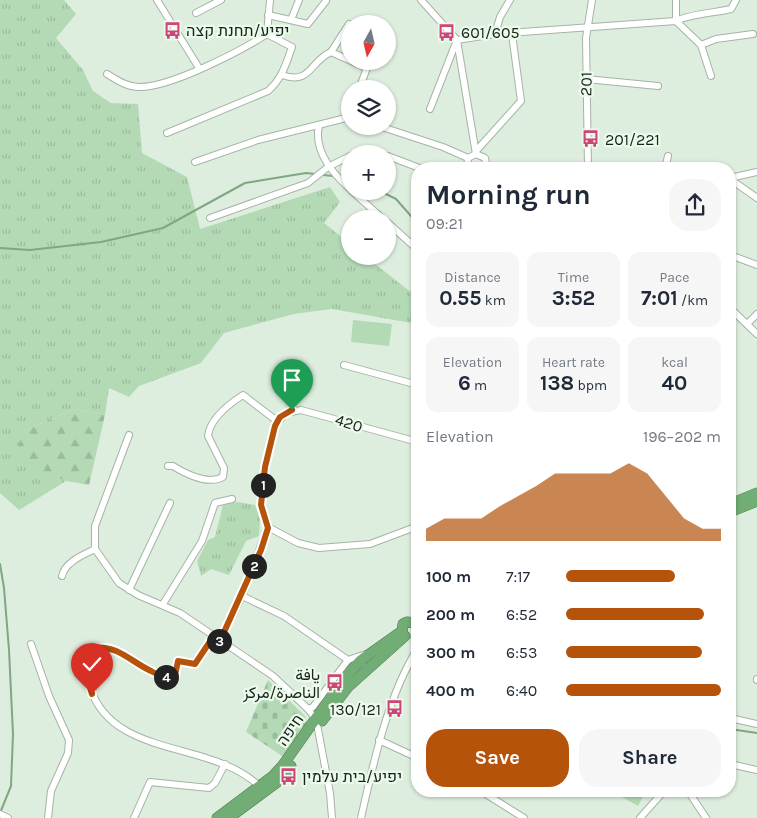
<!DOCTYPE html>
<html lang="en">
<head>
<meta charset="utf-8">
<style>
  body { margin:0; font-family:Karla,Vazirmatn,Heebo,sans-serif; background:#f6f6f7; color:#1f2937; height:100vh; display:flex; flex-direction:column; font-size:19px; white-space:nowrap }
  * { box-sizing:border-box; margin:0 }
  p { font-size:16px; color:#747a83 }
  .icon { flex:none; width:28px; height:28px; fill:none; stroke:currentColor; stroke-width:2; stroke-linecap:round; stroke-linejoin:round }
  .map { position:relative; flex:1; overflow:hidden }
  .drawer { position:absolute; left:411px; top:162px; width:325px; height:635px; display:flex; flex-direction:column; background:#fff; border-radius:20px; box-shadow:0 1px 4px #0004 }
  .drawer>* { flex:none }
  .needle { width:32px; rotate:188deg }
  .controls { position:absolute; left:341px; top:15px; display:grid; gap:10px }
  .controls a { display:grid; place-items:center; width:55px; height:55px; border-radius:50%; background:#fff; box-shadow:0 1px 4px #0004; font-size:25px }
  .pin { position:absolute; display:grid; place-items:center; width:42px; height:42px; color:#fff; margin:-51px -21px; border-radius:50% 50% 50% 0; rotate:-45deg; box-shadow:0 0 5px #0007 }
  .pin .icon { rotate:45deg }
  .km { position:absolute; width:25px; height:25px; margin:-12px; border-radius:50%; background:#222; color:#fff; font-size:14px; line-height:25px; text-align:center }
  .round { display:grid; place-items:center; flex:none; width:52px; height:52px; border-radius:20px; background:#f6f6f7 }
  .head { display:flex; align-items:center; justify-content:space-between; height:85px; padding:0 15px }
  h1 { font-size:28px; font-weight:700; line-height:38px }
  .stats { display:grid; grid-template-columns:repeat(3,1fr); gap:8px; height:85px; padding:5px 15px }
  .stats div { display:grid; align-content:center; border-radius:12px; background:#f6f6f7; text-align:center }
  .stats b { font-size:21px; font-weight:700 }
  .stats small { font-size:14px; font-weight:400 }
  .stats p { font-size:14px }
  .chart { height:140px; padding:10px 15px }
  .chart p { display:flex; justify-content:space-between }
  .chart svg { width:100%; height:90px; margin-top:5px; fill:#b45309; opacity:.7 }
  .button { display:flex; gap:10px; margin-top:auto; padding:10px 15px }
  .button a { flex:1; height:58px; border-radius:20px; background:#b45309; color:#fff; font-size:20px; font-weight:700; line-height:58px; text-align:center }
  .button a+a { background:#f6f6f7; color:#1f2937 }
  ul { padding:0 15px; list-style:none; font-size:16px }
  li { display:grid; grid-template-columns:80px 60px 1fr; align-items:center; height:38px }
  li i { height:12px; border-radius:6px; background:#b45309 }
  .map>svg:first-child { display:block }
  .grass { fill:url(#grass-tufts) }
  .forest { fill:url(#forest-firs) }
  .cemetery { fill:url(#cemetery-stones) }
  .pitch { fill:#b4dab5 }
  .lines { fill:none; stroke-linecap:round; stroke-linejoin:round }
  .stream { stroke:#80a682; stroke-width:2 }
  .minor-casing { stroke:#a5b4a5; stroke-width:8 }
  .highway-casing { stroke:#537c56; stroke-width:11 }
  .minor { stroke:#fff; stroke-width:6 }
  .highway { stroke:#71ad75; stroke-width:10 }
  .route-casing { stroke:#fff; stroke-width:10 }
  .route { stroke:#b45309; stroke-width:6 }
  .labels { text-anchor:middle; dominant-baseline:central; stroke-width:4.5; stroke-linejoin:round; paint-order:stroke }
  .poi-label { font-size:16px; fill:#1b211b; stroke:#ebfbeb; text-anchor:start }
  .street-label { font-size:16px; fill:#1b211b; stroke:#ebfbeb }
</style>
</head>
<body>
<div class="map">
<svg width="757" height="818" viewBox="0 0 757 818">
  <defs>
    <pattern id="grass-tufts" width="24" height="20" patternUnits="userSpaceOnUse" patternTransform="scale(1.25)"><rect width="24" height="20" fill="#b4dab5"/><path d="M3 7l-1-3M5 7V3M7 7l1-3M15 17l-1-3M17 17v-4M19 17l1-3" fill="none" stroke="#9abb9b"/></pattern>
    <pattern id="forest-firs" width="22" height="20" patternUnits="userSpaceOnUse" patternTransform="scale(1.25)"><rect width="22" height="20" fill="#b4dab5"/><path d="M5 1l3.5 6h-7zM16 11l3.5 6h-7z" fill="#9abb9b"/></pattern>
    <pattern id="cemetery-stones" width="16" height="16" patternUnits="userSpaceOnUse" patternTransform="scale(1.25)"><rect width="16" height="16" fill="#b4dab5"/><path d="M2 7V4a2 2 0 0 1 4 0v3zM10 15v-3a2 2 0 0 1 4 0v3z" fill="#9abb9b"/></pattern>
  </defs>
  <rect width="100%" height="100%" fill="#deeede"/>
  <g class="grass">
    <polygon points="0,0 64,0 76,14 56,38 83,70 93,91 111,103 138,104 142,153 187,177 200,229 330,187 340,202 324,223 350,244 350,256 365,256 417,297 417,324 332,309 294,314 224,333 201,363 139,386 129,397 109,388 105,415 74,409 24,431 28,465 66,481 19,510 0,493"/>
    <polygon points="238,502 255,505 260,519 259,536 246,541 229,575 211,569 201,576 197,561 208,540 215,537 223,505"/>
  </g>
  <polygon class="forest" points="74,409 105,415 89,485 66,481 28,466 17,448 24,431"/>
  <polygon class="cemetery" points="268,680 305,716 307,723 285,758 246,732"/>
  <g class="pitch">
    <polygon points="353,320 392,324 389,346 351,342"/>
    <polygon points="611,791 646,791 638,806"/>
  </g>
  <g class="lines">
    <g class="stream">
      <polyline points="323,175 333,176"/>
      <polyline points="340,176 350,178"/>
      <polyline points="380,191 396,199 418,224"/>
      <polyline points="0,248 30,250 101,242 163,228 245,183 306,173 315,174"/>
      <polyline points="0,564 4,588 9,650 13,734 11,786 0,813"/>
      <polyline points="730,729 757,733"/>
    </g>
    <defs>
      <g id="minor">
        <polyline points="157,0 199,68"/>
        <polyline points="421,0 457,40 476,154"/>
        <path d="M676,0V21C689,14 715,13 731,9L736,0"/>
        <polyline points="196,13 221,0"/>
        <polyline points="268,15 308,24 326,1"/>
        <polyline points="291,20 299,0"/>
        <polyline points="495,34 676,21 701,45 711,76"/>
        <polyline points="701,45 716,39 753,34"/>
        <polyline points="331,52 349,24"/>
        <path d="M107,74C117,80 127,87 139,87C169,88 241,51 267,34L270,0"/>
        <path d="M282,75C311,85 309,62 331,52L367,68L359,89"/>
        <polyline points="586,79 658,86"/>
        <polyline points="430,109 457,40 495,34 500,17 510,0"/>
        <path d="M319,125C313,151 333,174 350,189"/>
        <polyline points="379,126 443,147 468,158"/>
        <path d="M167,133L268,91C282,79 286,64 292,47L267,34"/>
        <polyline points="476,151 521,101 512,34"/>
        <polyline points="354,154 362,151 381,154"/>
        <polyline points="388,156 422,169"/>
        <polyline points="195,162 258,140 350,117"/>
        <polyline points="467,169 468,158 476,154 485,158 487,169"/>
        <polyline points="588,169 586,38 592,0"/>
        <polyline points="665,169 668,156"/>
        <polyline points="730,178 757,172"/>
        <polyline points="730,179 757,198"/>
        <polyline points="352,191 383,219"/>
        <polyline points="210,218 308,183 328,167 350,156"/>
        <polyline points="388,223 418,250"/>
        <polyline points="730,255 757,265"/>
        <polyline points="730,308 757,334"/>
        <polyline points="747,324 757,314"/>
        <polyline points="344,365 418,385"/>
        <polyline points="129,435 95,526 95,549 119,583 138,595 180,613 273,676 308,709"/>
        <path d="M168,466H173C186,474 208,485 223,477L224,468L208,436C210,418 229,404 243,395L277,421"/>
        <polyline points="268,527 298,543 319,548 370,544 418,526"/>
        <path d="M62,576C65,562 83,555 95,549"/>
        <polyline points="129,590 170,503"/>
        <polyline points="242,596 284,616 348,660"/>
        <polyline points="163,604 202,541 215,503 232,499"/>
        <path d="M213,637L195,664L178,661L174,680C166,677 158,675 151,671C134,663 117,645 97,648C86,662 85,671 90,687C112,759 212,740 259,786"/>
        <polyline points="414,637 418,641"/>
        <polyline points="220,641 242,596 268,527 261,505 265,467 275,426 286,413 301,410 418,442"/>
        <polyline points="31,644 49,696 69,740 68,753 51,791 48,818"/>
        <polyline points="757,680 757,679"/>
        <polyline points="730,718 757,724"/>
        <polyline points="379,740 418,758"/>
        <polyline points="730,764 757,770"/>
        <polyline points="481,791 524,818"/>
        <polyline points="688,791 706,818"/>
        <polyline points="0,814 8,818"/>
        <polyline points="134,818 150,782 209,788 215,783 225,764"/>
        <polyline points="332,818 330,793 316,719 308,709 313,707 348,660 366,654"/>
        <path d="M361,818C373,764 388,695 418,648"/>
        <polyline points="640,818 664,791"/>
      </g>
      <g id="highway">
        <polyline points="730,504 757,493"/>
        <polyline points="730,512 757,501"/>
        <polyline points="402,631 403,624 407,622 414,623 418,628"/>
        <polyline points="322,721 348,687 405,636"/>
        <polyline points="217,818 273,776 283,765 345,677 361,660 402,631"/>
        <polyline points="229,818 280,780 291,766"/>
      </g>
    </defs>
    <use href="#minor" class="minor-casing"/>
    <use href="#highway" class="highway-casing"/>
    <use href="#minor" class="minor"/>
    <use href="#highway" class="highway"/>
  </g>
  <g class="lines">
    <defs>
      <path id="route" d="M92,694C86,675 83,664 97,648C117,645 133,663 151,671C158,675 166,677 174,680L178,661L195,664L213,637L220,641L261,550L268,528L261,505L265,467L275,426L280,417L292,410"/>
    </defs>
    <use href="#route" class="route-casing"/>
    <use href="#route" class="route"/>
  </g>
  <defs>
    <symbol id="bus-bare" viewBox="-9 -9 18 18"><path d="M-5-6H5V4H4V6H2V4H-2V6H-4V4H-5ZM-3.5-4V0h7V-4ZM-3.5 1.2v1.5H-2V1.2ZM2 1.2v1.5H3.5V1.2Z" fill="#d04579" stroke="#ebfbeb" stroke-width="2.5" paint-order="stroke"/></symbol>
  </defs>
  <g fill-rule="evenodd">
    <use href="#bus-bare" x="160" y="18" width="25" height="25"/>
    <use href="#bus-bare" x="434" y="20" width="25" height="25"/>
    <use href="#bus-bare" x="578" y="126" width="25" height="25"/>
    <use href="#bus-bare" x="322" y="670" width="25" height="25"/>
    <use href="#bus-bare" x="382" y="696" width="25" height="25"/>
    <use href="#bus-bare" x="276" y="764" width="25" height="25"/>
  </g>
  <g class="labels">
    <g class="poi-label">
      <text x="186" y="30">יפיע/תחנת קצה</text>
      <text x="461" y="32">601/605</text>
      <text x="605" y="139">201/221</text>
      <text x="320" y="674" text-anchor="end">يافة<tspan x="320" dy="18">الناصرة/مركز</tspan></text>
      <text x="381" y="709" text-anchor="end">130/121</text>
      <text x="302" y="776">יפיע/בית עלמין</text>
    </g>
    <g class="street-label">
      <text transform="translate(586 84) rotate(-89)">201</text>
      <text transform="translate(349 423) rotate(18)">420</text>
      <text transform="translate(290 730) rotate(-56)">חיפה</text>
    </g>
  </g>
</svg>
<div class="controls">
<a><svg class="needle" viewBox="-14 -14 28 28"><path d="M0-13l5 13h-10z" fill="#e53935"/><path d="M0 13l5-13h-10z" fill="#747a83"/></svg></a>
<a><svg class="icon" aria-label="layers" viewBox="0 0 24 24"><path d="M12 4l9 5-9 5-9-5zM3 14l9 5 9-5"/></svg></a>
<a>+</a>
<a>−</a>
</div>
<div class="pin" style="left:292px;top:410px;background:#1e9e55"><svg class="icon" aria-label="arrive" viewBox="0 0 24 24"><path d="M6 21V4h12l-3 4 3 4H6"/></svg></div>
<div class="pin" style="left:92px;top:694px;background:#d93025"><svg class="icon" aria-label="check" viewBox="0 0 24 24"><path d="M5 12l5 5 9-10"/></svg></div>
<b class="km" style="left:263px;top:485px">1</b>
<b class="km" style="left:254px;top:566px">2</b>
<b class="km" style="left:219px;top:641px">3</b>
<b class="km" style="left:166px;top:677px">4</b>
<section class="drawer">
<div class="head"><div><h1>Morning run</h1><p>09:21</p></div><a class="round"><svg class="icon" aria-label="share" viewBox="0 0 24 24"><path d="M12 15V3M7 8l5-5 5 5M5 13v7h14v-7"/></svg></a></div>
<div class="stats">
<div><p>Distance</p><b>0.55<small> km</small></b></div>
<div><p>Time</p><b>3:52</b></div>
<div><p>Pace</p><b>7:01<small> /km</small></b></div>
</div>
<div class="stats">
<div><p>Elevation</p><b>6<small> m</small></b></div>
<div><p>Heart rate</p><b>138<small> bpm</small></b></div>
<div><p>kcal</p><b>40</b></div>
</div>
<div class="chart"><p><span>Elevation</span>196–202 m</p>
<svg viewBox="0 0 160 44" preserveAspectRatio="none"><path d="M0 44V38L10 33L20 33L30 33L40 27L50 22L60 17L70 11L80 11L90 11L100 11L110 6L120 11L130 22L140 33L150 38L160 38V44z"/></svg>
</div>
<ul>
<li><b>100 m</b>7:17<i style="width:70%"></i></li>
<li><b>200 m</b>6:52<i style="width:89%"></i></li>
<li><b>300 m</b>6:53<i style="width:88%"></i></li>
<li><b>400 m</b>6:40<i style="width:100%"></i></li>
</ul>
<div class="button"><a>Save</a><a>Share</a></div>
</section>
</div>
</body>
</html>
